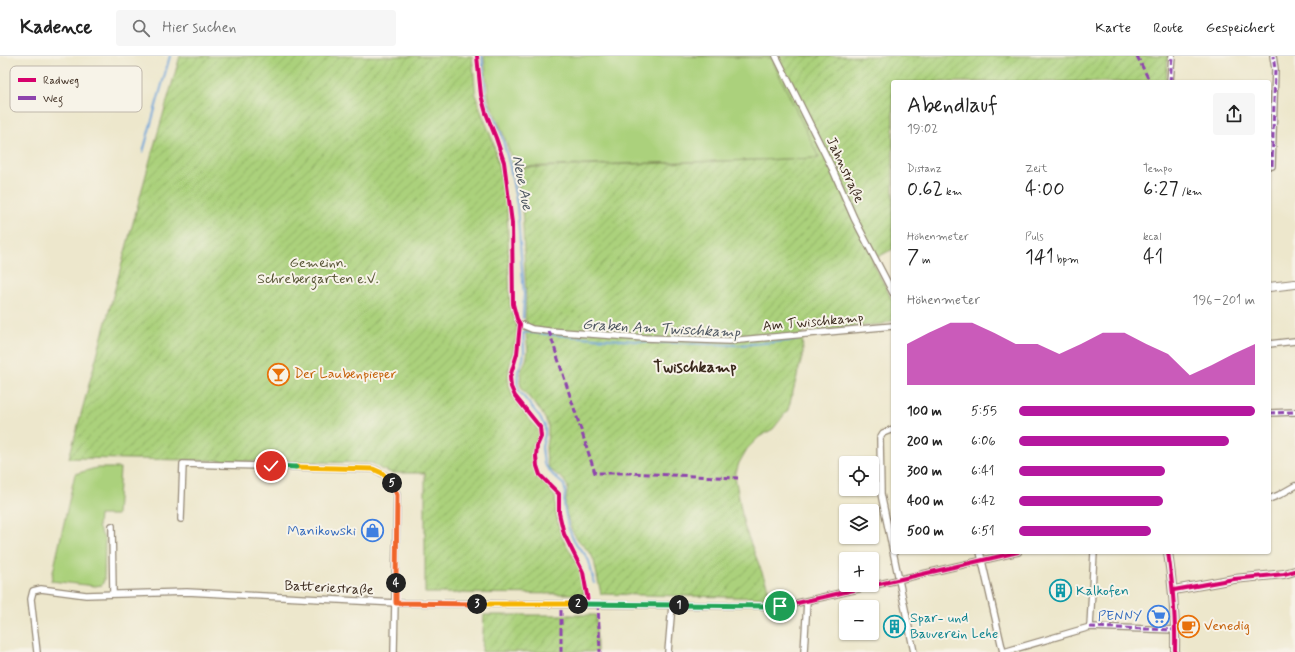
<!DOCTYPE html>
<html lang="de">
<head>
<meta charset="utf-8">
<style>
  body { margin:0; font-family:Mynerve,sans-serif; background:#f6f6f6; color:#222; height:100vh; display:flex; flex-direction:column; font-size:15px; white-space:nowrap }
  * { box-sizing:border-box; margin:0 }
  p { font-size:13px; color:#767676 }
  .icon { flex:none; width:22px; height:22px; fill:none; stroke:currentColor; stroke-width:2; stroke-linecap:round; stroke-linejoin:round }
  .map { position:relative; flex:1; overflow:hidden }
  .details { position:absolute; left:891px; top:24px; width:380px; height:474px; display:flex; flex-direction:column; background:#fff; border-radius:4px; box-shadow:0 1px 3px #0004 }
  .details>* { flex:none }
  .fabs { position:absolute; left:839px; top:400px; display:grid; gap:8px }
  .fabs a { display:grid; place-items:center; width:40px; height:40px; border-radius:4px; background:#fff; box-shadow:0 1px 3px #0004; font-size:20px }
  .pin { position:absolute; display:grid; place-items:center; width:34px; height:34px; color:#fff; margin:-17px; border:2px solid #fff; border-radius:50%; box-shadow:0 1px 4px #0007 }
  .km { position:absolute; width:20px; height:20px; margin:-10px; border-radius:50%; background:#222; color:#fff; font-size:11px; line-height:20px; text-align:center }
  .round { display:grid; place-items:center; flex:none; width:42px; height:42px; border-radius:4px; background:#f6f6f6 }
  .overview { display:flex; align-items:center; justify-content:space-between; height:68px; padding:0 16px }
  h1 { font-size:22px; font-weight:600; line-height:30px }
  .figures { display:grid; grid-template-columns:repeat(3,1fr); gap:6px; height:68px; padding:4px 16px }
  .figures div { display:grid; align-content:center }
  .figures b { font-size:20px; font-weight:600 }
  .figures small { font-size:11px; font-weight:400 }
  .figures p { font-size:11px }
  .chart { height:112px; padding:8px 16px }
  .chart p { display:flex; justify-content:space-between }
  .chart svg { width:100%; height:72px; margin-top:4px; fill:#b5179e; opacity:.7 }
  ul { padding:0 16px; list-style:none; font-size:13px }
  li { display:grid; grid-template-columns:64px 48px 1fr; align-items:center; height:30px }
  li i { height:10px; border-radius:5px; background:#b5179e }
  header { display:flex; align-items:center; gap:24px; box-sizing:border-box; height:56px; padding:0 20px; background:#fff; border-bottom:1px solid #e0e0e0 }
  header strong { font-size:19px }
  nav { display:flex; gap:22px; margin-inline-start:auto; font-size:14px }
  .search { width:280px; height:36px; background:#f6f6f6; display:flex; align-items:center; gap:10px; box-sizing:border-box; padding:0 14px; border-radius:4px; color:#767676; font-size:15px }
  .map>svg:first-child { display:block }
  .green { fill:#abd17b; stroke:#737e4c }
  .garden { fill:url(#garden-furrows); stroke:#737e4c }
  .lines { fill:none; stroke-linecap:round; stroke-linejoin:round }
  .stream { stroke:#6aa2d9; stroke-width:2 }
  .street-casing { stroke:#948875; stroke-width:8 }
  .secondary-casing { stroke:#948875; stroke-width:10 }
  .street { stroke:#fff; stroke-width:5.5 }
  .secondary { stroke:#fff; stroke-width:8 }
  .quiet { stroke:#8e44ad; stroke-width:3; stroke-dasharray:6 3; stroke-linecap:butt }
  .cycleway-casing { stroke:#f7f3e8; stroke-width:6 }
  .cycleway { stroke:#d6006c; stroke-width:4 }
  .split-1-casing { stroke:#fff; stroke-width:8 }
  .split-2-casing { stroke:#fff; stroke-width:8 }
  .split-3-casing { stroke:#fff; stroke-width:8 }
  .split-4-casing { stroke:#fff; stroke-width:8 }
  .split-5-casing { stroke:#fff; stroke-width:8 }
  .split-6-casing { stroke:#fff; stroke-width:8 }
  .split-7-casing { stroke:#fff; stroke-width:8 }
  .split-1 { stroke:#22a559; stroke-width:5 }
  .split-2 { stroke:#22a559; stroke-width:5 }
  .split-3 { stroke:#f5b400; stroke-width:5 }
  .split-4 { stroke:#f0652b; stroke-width:5 }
  .split-5 { stroke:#f0652b; stroke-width:5 }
  .split-6 { stroke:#f5b400; stroke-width:5 }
  .split-7 { stroke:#22a559; stroke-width:5 }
  .labels { text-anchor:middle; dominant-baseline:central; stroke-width:4; stroke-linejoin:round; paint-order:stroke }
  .street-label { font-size:14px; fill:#3b2a1e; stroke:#f7f3e8 }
  .park-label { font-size:14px; fill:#575435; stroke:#f7f3e8 }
  .food-label { font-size:14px; fill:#c56008; stroke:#f7f3e8; text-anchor:start }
  .shop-label { font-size:14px; fill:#366cbe; stroke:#f7f3e8; text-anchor:end }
  .culture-label { font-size:14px; fill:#0d838f; stroke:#f7f3e8; text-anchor:start }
  .water-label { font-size:15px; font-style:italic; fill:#4b545f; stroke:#f7f3e8 }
  .quarter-label { font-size:16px; font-weight:bold; fill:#3b2a1e; stroke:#f7f3e8 }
  .key { fill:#f7f3e8; stroke:#bfb7ab; stroke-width:1 }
  .key-label { font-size:11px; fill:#3b2a1e }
</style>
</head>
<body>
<header>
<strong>Kadence</strong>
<div class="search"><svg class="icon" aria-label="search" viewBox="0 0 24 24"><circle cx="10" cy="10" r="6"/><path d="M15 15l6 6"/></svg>Hier suchen</div>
<nav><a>Karte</a><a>Route</a><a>Gespeichert</a></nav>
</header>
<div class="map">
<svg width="1295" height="596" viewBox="0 0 1295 596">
  <defs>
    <pattern id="garden-furrows" width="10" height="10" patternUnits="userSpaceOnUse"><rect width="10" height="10" fill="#abd17b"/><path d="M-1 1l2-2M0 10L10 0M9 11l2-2" fill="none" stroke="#8caa64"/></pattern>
  </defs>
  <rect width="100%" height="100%" fill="#f7f3e8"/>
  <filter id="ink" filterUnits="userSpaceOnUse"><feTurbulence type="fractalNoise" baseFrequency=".025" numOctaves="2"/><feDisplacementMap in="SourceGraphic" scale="8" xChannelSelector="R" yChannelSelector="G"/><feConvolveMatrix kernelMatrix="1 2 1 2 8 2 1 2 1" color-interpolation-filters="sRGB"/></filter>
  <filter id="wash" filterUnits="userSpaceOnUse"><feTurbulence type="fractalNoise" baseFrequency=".012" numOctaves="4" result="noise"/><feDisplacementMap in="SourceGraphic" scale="16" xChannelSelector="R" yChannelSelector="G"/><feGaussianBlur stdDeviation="0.9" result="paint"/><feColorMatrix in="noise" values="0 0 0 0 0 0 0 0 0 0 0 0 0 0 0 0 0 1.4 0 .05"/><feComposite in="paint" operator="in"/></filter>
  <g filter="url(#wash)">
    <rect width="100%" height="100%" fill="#ede7cc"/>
    <g class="green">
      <polygon points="484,0 693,0 771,1 820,102 514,111 503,77 489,44"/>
      <polygon points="96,412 120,412 117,459 99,459 98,471 105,484 104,524 102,529 95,530 51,525 75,418"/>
    </g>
    <g class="garden">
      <path d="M180,0H472L476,40L482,58L493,85L507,150L510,248C511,254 516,266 517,271C518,286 511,299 509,313C504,337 524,358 539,374V381L536,389L534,401L536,417L555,441L556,458L561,480L580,512L584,538L425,537V417H392L381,413L372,407L69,402L150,104Z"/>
      <polygon points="693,0 1168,0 1166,26 893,26 893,193 872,204 893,246 893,264 883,268 802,276 803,298 788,354 773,373 759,381 747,393 739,407 735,420 744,470 772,542 601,538 594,505 591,498 579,485 572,475 566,457 565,449 568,431 563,423 549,413 547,407 546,391 548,378 548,369 542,357 522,333 520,327 521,315 526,304 528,295 525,269 526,240 522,149 514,112 819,102 771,2"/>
      <polygon points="484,559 596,559 597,596 482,596"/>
    </g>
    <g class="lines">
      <g class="stream">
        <polyline points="482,0 486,45 501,77 510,111 517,149 524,239 523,262"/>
        <polyline points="143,96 170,0"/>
        <polyline points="594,527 589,505 584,497 577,490 573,483 568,471 564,450 565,434 564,429 552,418 544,408 542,391 545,378 545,370 539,360 519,335 517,328 518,315 523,303 524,295 523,277 528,276 554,279 649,286 739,289 797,284"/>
      </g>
    </g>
  </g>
  <g filter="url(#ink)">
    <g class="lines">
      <defs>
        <g id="street">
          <polyline points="776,0 832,112 854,162 893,237"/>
          <polyline points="1170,26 1172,0"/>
          <polyline points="1272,110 1275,13 1273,0"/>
          <polyline points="520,268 532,273 549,275 645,282 729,285 893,270"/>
          <polyline points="1269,288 1295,285"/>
          <polyline points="1269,357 1295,356"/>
          <polyline points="893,373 883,377 880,382 881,438 914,596"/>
          <polyline points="1269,443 1279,439 1295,430"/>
          <path d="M181,463L183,408L373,413C386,417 393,427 397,439L394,596"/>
          <polyline points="112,470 113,537"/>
          <polyline points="980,496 1003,596"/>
          <polyline points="1090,571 1094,496"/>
          <polyline points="37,596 31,543 33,535 41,533 86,539 187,536 396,547 780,550 793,548 1018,496"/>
          <polyline points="668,596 672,549"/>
          <polyline points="804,596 807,545"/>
          <polyline points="1004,596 1090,571 1176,574"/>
        </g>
        <g id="secondary">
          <polyline points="1269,231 1295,228"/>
          <path d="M1168,496C1173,531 1176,560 1175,596"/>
          <polyline points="1174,534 1234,523 1284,518 1295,515"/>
        </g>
      </defs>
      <use href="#street" class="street-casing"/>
      <use href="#secondary" class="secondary-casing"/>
      <use href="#street" class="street"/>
      <use href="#secondary" class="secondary"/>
      <g class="quiet">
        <polyline points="1137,0 1150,26"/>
        <polyline points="1170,26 1172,0"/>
        <polyline points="1272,110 1275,13 1273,0"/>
        <polyline points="549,275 595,417 630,417 738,422"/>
        <polyline points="1269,357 1295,356"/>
        <polyline points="598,548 600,596"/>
        <polyline points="1090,571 1176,574"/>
        <polyline points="561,596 561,548"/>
      </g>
      <defs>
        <g id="cycleway">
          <polyline points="477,0 481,39 486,57 496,82 504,106 512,167 513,248 517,263 520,268 517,298 510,321 511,331 515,340 540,371 541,381 537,390 536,401 537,410 540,419 559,438 559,457 564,478 583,516 587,539 588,548"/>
          <path d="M1168,496C1173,531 1176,560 1175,596"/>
          <polyline points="1174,534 1234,523 1284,518 1295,515"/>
          <polyline points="396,547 780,550 793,548 1018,496"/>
        </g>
      </defs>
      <use href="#cycleway" class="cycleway-casing"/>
      <use href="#cycleway" class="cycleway"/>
    </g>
  </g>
  <g class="lines" filter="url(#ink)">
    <defs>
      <polyline id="split-1" points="679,549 780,550"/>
      <polyline id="split-2" points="578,548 679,549"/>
      <polyline id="split-3" points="477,548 578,548"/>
      <polyline id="split-4" points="396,527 396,547 477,548"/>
      <polyline id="split-5" points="392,427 397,439 396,527"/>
      <polyline id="split-6" points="296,411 373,413 382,417 392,427"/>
      <polyline id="split-7" points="271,410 296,411"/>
    </defs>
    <use href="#split-1" class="split-1-casing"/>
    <use href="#split-2" class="split-2-casing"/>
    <use href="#split-3" class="split-3-casing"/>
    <use href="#split-4" class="split-4-casing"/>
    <use href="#split-5" class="split-5-casing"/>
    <use href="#split-6" class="split-6-casing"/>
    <use href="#split-7" class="split-7-casing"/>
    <use href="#split-1" class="split-1"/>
    <use href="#split-2" class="split-2"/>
    <use href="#split-3" class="split-3"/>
    <use href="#split-4" class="split-4"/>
    <use href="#split-5" class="split-5"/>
    <use href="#split-6" class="split-6"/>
    <use href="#split-7" class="split-7"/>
  </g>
  <defs>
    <symbol id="bar-ring" viewBox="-11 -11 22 22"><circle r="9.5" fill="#f7f3e8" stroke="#e8710a" stroke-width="1.5"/><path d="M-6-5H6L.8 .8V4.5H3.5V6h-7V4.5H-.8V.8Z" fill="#e8710a"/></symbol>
    <symbol id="shop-ring" viewBox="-11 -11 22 22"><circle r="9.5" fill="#f7f3e8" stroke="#3f7fe0" stroke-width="1.5"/><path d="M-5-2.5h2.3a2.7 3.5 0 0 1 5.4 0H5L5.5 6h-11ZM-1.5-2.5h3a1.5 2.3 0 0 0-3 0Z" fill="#3f7fe0"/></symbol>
    <symbol id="building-ring" viewBox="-11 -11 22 22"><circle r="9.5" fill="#f7f3e8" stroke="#0f9aa8" stroke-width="1.5"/><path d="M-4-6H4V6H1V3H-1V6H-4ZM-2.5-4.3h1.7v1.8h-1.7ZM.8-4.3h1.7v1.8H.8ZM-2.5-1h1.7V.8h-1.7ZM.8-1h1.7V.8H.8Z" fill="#0f9aa8"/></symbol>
    <symbol id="supermarket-ring" viewBox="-11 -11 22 22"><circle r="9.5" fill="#f7f3e8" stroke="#3f7fe0" stroke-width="1.5"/><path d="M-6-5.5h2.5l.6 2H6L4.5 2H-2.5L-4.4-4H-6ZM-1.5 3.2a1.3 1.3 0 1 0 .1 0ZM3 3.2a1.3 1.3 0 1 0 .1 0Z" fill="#3f7fe0"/></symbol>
    <symbol id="cafe-ring" viewBox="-11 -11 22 22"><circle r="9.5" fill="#f7f3e8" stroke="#e8710a" stroke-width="1.5"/><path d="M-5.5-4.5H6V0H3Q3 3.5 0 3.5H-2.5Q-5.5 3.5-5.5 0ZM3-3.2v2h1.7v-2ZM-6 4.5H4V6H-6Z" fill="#e8710a"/></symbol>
  </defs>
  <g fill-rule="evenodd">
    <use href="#bar-ring" x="266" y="306" width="25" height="25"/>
    <use href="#shop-ring" x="360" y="462" width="25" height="25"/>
    <use href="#building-ring" x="1048" y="522" width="25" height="25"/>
    <use href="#supermarket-ring" x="1146" y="548" width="25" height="25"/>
    <use href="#building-ring" x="882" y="558" width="25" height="25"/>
    <use href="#cafe-ring" x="1176" y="558" width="25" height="25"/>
  </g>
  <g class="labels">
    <g class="street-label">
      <text transform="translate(845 114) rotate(65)">Jahnstraße</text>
      <text transform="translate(813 266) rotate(-5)">Am Twischkamp</text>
      <text transform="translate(329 532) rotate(3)">Batteriestraße</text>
    </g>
    <g class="park-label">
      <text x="318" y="207">Gemeinn.<tspan x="318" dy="16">Schrebergarten e.V.</tspan></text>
    </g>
    <g class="food-label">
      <text x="294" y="318">Der Laubenpieper</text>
      <text x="1204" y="570">Venedig</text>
    </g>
    <g class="shop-label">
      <text x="356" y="475">Manikowski</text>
      <text x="1142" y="560">PENNY</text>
    </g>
    <g class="culture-label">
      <text x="1076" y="535">Kalkofen</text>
      <text x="910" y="562">Spar- und<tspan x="910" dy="16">Bauverein Lehe</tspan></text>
    </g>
    <g class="water-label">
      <text transform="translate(522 127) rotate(79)">Neue Aue</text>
      <text transform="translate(661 273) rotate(3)">Graben Am Twischkamp</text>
    </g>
    <g class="quarter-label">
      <text x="695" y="311">Twischkamp</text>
    </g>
  </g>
  <rect x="10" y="10" width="132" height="46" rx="6" class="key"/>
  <rect x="18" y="22" width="18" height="4" fill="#d6006c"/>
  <rect x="18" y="40" width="18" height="4" fill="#8e44ad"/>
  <g class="key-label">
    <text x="43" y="28">Radweg</text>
    <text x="43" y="46">Weg</text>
  </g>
</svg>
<div class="fabs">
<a><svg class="icon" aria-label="locate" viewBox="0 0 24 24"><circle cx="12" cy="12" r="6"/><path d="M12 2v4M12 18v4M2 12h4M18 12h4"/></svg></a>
<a><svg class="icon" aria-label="layers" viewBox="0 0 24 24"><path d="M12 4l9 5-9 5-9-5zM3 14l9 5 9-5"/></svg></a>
<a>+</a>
<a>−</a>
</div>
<div class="pin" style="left:780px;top:550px;background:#1e9e55"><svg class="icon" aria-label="arrive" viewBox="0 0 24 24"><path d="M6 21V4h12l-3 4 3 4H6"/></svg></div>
<div class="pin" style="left:271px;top:410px;background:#d93025"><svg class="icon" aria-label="check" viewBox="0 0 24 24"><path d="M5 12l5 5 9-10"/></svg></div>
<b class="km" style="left:679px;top:549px">1</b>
<b class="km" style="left:578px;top:548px">2</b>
<b class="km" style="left:477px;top:548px">3</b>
<b class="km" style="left:396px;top:527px">4</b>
<b class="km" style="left:392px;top:427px">5</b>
<section class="details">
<div class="overview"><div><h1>Abendlauf</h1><p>19:02</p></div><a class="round"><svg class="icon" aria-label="share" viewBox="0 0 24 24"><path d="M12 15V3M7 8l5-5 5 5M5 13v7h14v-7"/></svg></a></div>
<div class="figures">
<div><p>Distanz</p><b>0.62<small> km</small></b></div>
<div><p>Zeit</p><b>4:00</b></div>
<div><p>Tempo</p><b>6:27<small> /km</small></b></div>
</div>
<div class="figures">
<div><p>Höhenmeter</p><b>7<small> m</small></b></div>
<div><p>Puls</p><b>141<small> bpm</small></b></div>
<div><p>kcal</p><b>41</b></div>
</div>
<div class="chart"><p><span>Höhenmeter</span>196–201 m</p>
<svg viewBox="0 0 160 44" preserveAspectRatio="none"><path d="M0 44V19L10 12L20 6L30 6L40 12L50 19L60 19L70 25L80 19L90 12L100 12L110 19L120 25L130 38L140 32L150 25L160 19V44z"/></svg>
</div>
<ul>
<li><b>100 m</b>5:55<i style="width:100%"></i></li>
<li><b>200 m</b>6:06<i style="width:89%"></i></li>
<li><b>300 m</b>6:41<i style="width:62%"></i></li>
<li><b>400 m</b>6:42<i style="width:61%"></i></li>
<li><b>500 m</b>6:51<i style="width:56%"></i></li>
</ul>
</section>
</div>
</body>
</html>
